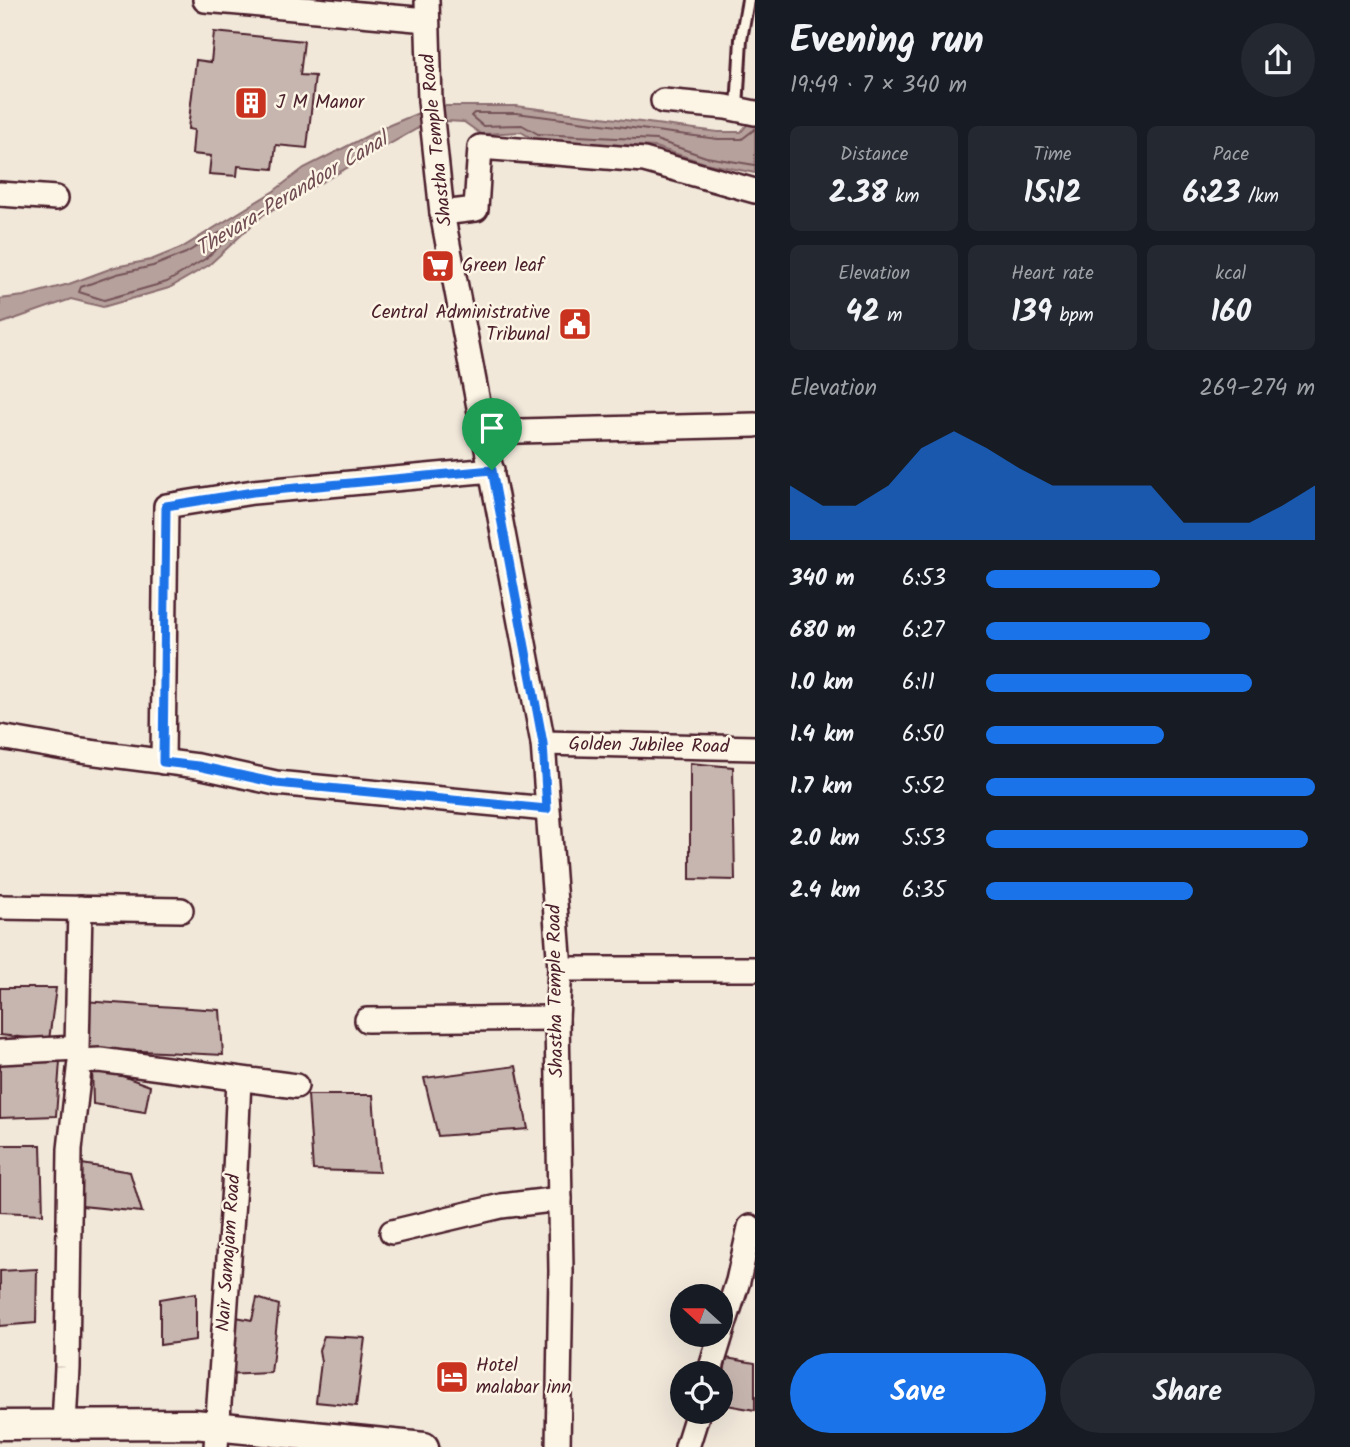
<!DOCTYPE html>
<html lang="en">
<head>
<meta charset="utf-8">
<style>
  body { margin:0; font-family:Kalam,sans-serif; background:#242831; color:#f1f3f6; height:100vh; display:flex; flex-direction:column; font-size:26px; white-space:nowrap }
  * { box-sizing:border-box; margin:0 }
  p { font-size:23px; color:#9ea1a6 }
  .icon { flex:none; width:38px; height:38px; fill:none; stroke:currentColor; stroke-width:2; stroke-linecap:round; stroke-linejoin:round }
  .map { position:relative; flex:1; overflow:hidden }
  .details { display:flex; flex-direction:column; background:#171b24; width:595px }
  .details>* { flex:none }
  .needle { width:46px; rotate:291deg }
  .buttons { position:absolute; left:670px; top:1284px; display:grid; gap:14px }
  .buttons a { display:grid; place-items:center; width:63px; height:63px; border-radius:50%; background:#171b24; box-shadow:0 7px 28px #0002; font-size:35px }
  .pin { position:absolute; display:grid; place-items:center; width:60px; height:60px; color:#fff; margin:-72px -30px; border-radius:50% 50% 50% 0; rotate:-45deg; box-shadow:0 0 7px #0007 }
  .pin .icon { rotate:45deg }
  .round { display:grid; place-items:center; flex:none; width:74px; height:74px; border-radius:37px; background:#242831 }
  .summary { display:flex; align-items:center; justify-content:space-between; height:119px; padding:0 35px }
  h1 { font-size:38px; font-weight:600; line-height:52px }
  .figures { display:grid; grid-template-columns:repeat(3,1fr); gap:10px; height:119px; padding:7px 35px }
  .figures div { display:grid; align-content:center; border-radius:10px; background:#242831; text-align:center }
  .figures b { font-size:30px; font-weight:600 }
  .figures small { font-size:19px; font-weight:400 }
  .figures p { font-size:19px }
  .chart { height:196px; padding:14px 35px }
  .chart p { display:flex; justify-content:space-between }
  .chart svg { width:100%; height:126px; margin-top:7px; fill:#1a73e8; opacity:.7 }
  .primary-button { display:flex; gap:14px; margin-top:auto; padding:14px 35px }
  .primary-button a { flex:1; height:80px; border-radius:42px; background:#1a73e8; color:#fff; font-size:28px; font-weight:600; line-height:80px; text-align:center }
  .primary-button a+a { background:#242831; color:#f1f3f6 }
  ul { padding:0 35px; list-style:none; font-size:23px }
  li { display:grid; grid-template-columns:112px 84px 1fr; align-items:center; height:52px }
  li i { height:18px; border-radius:9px; background:#1a73e8 }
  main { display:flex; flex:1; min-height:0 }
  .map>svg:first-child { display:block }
  .water { fill:#b6a19c; stroke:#8b6d6f; stroke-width:2 }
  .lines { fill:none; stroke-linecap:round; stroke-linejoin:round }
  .shore { stroke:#755358; stroke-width:2 }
  .building { fill:#c7b6af; stroke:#4a1f2b; stroke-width:2 }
  .service-casing { stroke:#4a1f2b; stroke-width:16 }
  .minor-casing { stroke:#4a1f2b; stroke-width:28 }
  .tertiary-casing { stroke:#4a1f2b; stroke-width:33 }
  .service { stroke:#fcf5e5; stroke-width:10 }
  .minor { stroke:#fcf5e5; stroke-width:23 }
  .tertiary { stroke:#fcf5e5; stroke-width:28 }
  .route-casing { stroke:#fff; stroke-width:14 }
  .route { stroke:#1a73e8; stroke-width:9 }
  .labels { text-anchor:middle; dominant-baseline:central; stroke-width:5; stroke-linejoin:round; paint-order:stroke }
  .poi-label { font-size:19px; fill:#4a1f2b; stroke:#fcf5e5; text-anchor:start }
  .street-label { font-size:19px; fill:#4a1f2b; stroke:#fcf5e5 }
  .water-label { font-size:21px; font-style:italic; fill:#704c53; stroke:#fcf5e5 }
</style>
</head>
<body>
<main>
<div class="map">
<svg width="755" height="1447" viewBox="0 0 755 1447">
  <rect width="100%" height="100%" fill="#f1e8da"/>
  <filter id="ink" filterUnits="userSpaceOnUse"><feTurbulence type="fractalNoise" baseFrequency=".0143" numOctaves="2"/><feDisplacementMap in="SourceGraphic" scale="14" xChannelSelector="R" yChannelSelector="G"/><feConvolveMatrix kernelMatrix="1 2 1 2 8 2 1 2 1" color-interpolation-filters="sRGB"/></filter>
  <g filter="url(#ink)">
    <polygon class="water" points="444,106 516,106 718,132 741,132 750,121 755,122 755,173 705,163 655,147 535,140 521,132 481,134 464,122 445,121 422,126 263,215 209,265 169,288 103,307 71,299 0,324 0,299 24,296 69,284 115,267 151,260 183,247 274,191 304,168 385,127 421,112"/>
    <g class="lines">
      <g class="shore">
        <polyline points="755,129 742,139 718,139 516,113 474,113 471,116 483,126 522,125 538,134 656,140 706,157 755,165"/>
        <polygon points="234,224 239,225 239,229 205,259 167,282 104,300 79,292 81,287 117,274 153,266 186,253"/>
      </g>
    </g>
    <g class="building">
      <polygon points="214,32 304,41 300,75 315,76 307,148 276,145 273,169 238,166 237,176 209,174 211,156 192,154 194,130 188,129 196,60 211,62"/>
      <polygon points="690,763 733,767 735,880 690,879"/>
      <polygon points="0,988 56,988 49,1040 0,1035"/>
      <polygon points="82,1001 220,1010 223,1055 80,1048"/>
      <polygon points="60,1061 56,1116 0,1118 0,1062"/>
      <polygon points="92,1065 150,1086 145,1112 93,1104"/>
      <polygon points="516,1066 528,1129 438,1136 424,1078"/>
      <polygon points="308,1095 373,1095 379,1172 313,1170"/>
      <polygon points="0,1145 41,1145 43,1214 0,1212"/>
      <polygon points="76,1163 130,1172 142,1212 72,1205"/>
      <polygon points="37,1269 36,1323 0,1326 0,1271"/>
      <polygon points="196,1293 196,1340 160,1345 160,1299"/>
      <polygon points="257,1298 279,1305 271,1373 223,1375 231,1316 252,1320"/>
      <polygon points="324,1336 365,1338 356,1406 316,1402 321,1362 319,1350"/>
      <polygon points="726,1358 755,1363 755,1410 721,1404"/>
    </g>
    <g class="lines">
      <defs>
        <polyline id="service" points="737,109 741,39 748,0"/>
        <g id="minor">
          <polyline points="205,0 427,20"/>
          <polyline points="427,0 430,101 442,213 543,743 560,969 557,1018 561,1271 558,1447"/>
          <polyline points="663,101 726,107 755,113"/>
          <polyline points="0,194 56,198"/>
          <polyline points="442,213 476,209 480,147 644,160 755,191"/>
          <polyline points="485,432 755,425"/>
          <polyline points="0,737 81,751 198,766 276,783 547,809"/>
          <polyline points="543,743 755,748"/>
          <polyline points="163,762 166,506 253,492 492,470"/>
          <polyline points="0,907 181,910"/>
          <polyline points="560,969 755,969"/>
          <polyline points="367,1020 557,1018"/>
          <polyline points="0,1052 77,1048 80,908"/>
          <polyline points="392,1232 501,1206 560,1199"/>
          <polyline points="721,1334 738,1281 750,1227"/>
          <polyline points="709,1374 721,1335"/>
          <polyline points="64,1424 67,1367 70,1149 80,1061 100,1060 296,1086"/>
          <polyline points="216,1447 235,1171 239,1079"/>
          <polyline points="687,1447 698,1412"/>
        </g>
        <polyline id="tertiary" points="0,1425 194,1424 424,1447"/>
      </defs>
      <use href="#service" class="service-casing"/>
      <use href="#minor" class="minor-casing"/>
      <use href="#tertiary" class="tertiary-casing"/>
      <use href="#service" class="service"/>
      <use href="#minor" class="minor"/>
      <use href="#tertiary" class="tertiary"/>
    </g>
  </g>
  <g class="lines" filter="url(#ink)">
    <defs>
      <polygon id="route" points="492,470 543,743 547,809 276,783 198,766 163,762 166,506 253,492"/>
    </defs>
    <use href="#route" class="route-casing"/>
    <use href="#route" class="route"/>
  </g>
  <defs>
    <symbol id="building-square" viewBox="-11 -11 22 22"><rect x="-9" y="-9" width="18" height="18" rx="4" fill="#c8321e" stroke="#fcf5e5"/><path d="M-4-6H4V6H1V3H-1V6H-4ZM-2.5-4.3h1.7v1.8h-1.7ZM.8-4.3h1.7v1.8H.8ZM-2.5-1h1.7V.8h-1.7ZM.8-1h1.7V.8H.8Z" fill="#fff"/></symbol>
    <symbol id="supermarket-square" viewBox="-11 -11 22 22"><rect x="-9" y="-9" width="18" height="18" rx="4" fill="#c8321e" stroke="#fcf5e5"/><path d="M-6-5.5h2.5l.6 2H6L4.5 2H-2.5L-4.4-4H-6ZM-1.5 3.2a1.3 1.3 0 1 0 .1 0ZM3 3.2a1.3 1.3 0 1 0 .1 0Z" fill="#fff"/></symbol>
    <symbol id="civic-square" viewBox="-11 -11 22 22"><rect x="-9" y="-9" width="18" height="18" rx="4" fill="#c8321e" stroke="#fcf5e5"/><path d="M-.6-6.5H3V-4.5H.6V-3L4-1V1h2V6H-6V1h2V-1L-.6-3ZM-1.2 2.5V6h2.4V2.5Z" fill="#fff"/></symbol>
    <symbol id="hotel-square" viewBox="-11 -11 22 22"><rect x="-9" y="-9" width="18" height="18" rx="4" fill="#c8321e" stroke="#fcf5e5"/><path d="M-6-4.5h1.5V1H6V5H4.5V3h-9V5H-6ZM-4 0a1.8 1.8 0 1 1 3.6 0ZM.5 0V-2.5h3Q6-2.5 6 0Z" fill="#fff"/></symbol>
  </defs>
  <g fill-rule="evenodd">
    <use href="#building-square" x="232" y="84" width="38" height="38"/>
    <use href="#supermarket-square" x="419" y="247" width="38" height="38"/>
    <use href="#civic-square" x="556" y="305" width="38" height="38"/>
    <use href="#hotel-square" x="433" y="1358" width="38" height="38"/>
  </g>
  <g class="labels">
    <g class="poi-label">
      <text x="276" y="103">J M Manor</text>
      <text x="462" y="266">Green leaf</text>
      <text x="550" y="313" text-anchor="end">Central Administrative<tspan x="550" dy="22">Tribunal</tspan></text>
      <text x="476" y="1366">Hotel<tspan x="476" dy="22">malabar inn</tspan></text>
    </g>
    <g class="street-label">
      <text transform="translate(437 140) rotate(-96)">Shastha Temple Road</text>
      <text transform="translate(649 746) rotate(1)">Golden Jubilee Road</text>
      <text transform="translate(556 991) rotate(-91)">Shastha Temple Road</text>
      <text transform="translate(229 1253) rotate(-86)">Nair Samajam Road</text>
    </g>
    <g class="water-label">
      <text transform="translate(292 195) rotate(-31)">Thevara-Perandoor Canal</text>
    </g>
  </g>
</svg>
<div class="buttons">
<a><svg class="needle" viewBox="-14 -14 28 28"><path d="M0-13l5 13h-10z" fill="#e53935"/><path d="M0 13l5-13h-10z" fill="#9ea1a6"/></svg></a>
<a><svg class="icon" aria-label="locate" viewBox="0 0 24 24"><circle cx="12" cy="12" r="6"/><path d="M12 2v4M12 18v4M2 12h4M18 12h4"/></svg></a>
</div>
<div class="pin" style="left:492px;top:470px;background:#1e9e55"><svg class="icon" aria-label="arrive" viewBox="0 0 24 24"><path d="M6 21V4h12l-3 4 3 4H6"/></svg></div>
</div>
<section class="details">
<div class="summary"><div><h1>Evening run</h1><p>19:49 · 7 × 340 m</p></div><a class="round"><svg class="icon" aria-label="share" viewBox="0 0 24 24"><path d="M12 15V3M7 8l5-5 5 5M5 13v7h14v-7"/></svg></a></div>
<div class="figures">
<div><p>Distance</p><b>2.38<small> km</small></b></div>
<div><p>Time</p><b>15:12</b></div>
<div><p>Pace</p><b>6:23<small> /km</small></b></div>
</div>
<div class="figures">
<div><p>Elevation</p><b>42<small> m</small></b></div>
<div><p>Heart rate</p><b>139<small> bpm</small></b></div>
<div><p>kcal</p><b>160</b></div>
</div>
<div class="chart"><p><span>Elevation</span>269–274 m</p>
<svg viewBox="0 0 160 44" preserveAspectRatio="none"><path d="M0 44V25L10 32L20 32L30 25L40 12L50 6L60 12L70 19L80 25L90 25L100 25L110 25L120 38L130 38L140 38L150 32L160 25V44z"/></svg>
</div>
<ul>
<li><b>340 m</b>6:53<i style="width:53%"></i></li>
<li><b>680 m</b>6:27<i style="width:68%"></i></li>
<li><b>1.0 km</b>6:11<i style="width:81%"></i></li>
<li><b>1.4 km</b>6:50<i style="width:54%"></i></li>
<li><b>1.7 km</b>5:52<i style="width:100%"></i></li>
<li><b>2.0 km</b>5:53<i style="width:98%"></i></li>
<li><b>2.4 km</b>6:35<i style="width:63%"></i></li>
</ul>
<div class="primary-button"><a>Save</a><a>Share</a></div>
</section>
</main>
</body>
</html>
